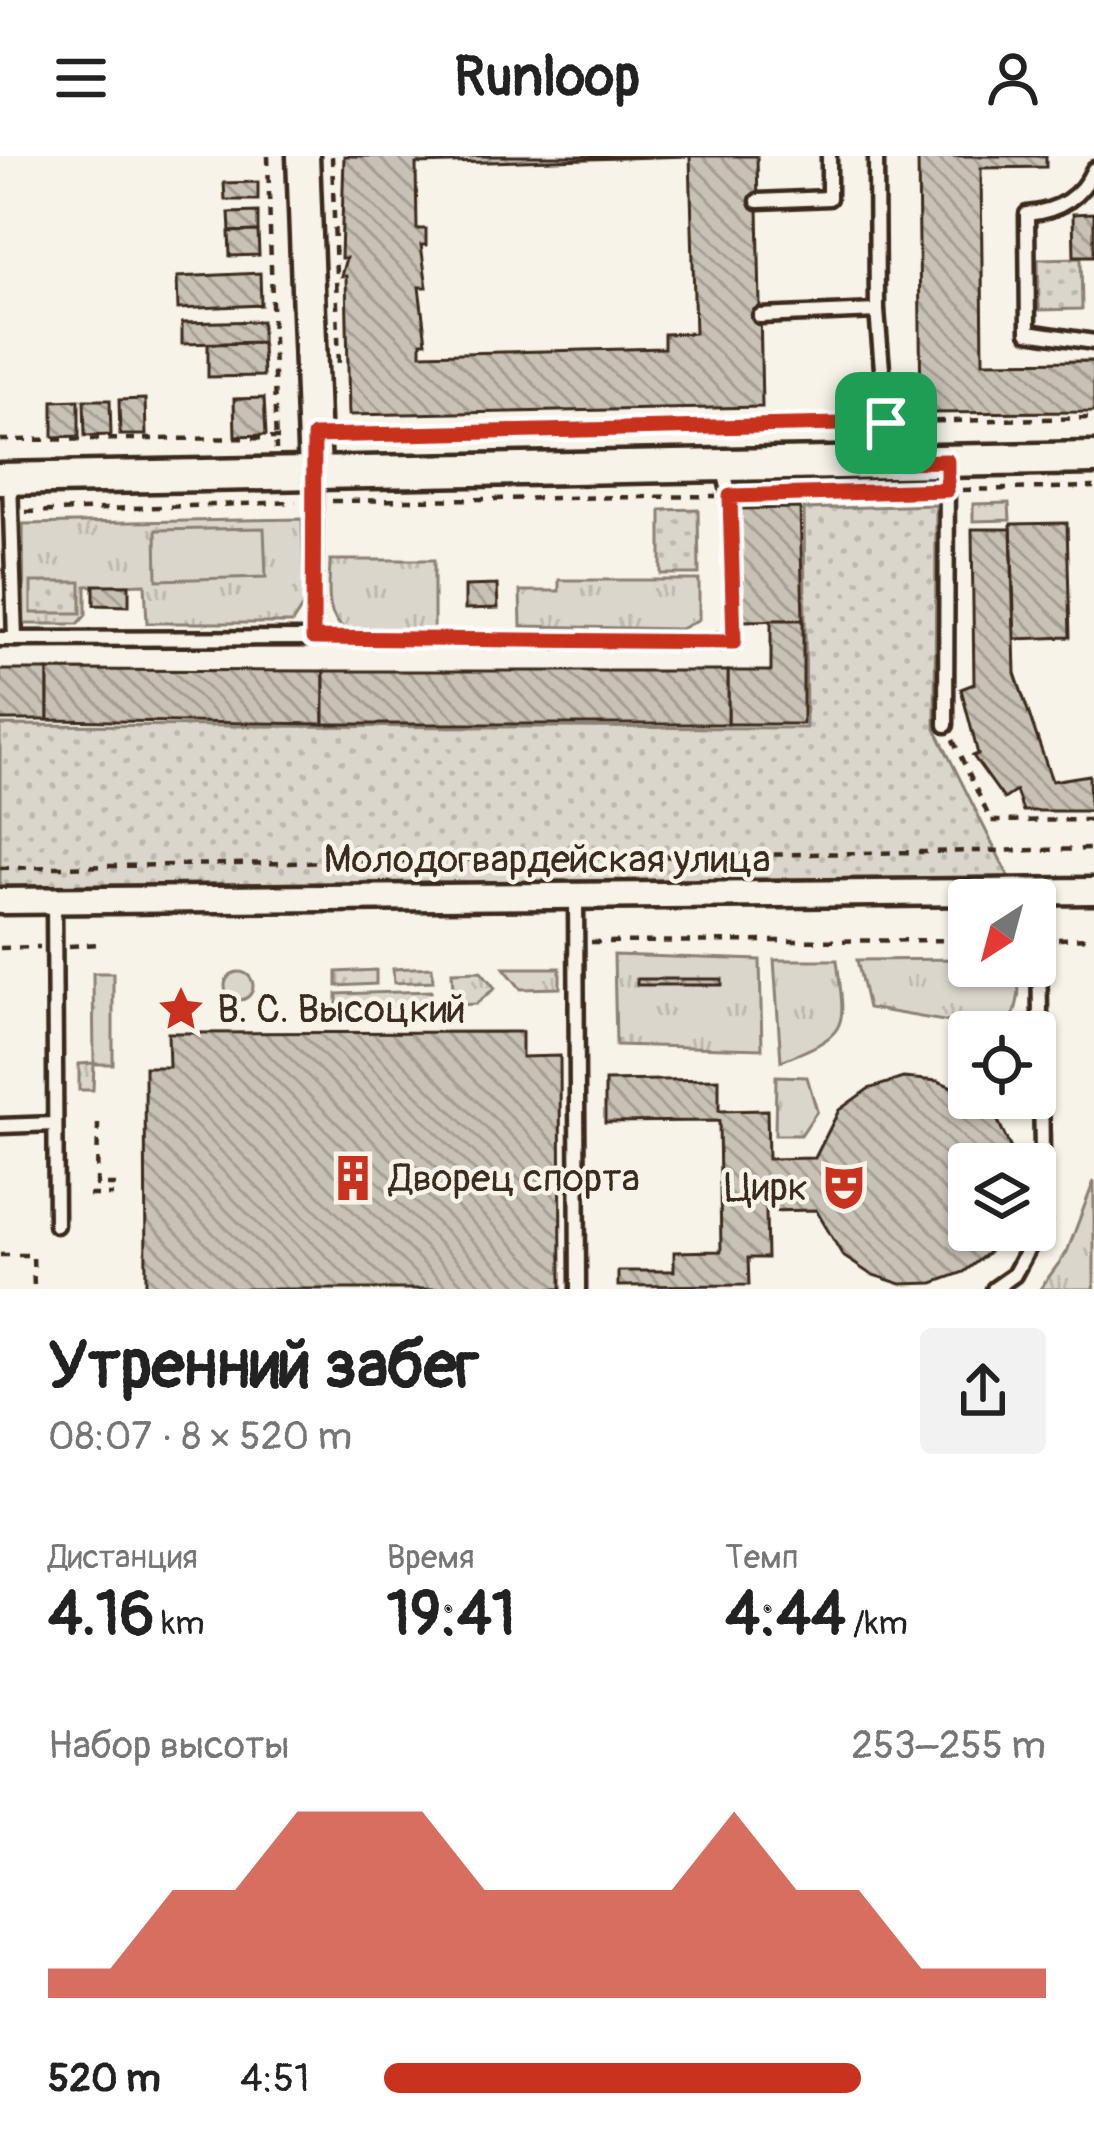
<!DOCTYPE html>
<html lang="ru">
<head>
<meta charset="utf-8">
<style>
  body { margin:0; font-family:Pangolin,sans-serif; background:#f2f2f2; color:#222; height:100vh; display:flex; flex-direction:column; font-size:45px; white-space:nowrap }
  * { box-sizing:border-box; margin:0 }
  p { font-size:39px; color:#767676 }
  .icon { flex:none; width:66px; height:66px; fill:none; stroke:currentColor; stroke-width:2; stroke-linecap:round; stroke-linejoin:round }
  .map { position:relative; height:1133px; overflow:hidden }
  .details { display:flex; flex-direction:column; background:#fff; flex:1 }
  .details>* { flex:none }
  .needle { width:78px; rotate:216deg }
  .tools { position:absolute; left:948px; top:723px; display:grid; gap:24px }
  .tools a { display:grid; place-items:center; width:108px; height:108px; border-radius:12px; background:#fff; box-shadow:0 3px 9px #0004; font-size:60px }
  .pin { position:absolute; display:grid; place-items:center; width:102px; height:102px; color:#fff; margin:-51px; border-radius:24px; box-shadow:0 6px 18px #0006 }
  .round { display:grid; place-items:center; flex:none; width:126px; height:126px; border-radius:12px; background:#f2f2f2 }
  .head { display:flex; align-items:center; justify-content:space-between; height:204px; padding:0 48px }
  h1 { font-size:66px; font-weight:700; line-height:90px }
  .stats { display:grid; grid-template-columns:repeat(3,1fr); gap:18px; height:204px; padding:12px 48px }
  .stats div { display:grid; align-content:center }
  .stats b { font-size:60px; font-weight:700 }
  .stats small { font-size:33px; font-weight:400 }
  .stats p { font-size:33px }
  .chart { height:336px; padding:24px 48px }
  .chart p { display:flex; justify-content:space-between }
  .chart svg { width:100%; height:216px; margin-top:12px; fill:#c8321e; opacity:.7 }
  ul { padding:0 48px; list-style:none; font-size:39px }
  li { display:grid; grid-template-columns:192px 144px 1fr; align-items:center; height:90px }
  li i { height:30px; border-radius:15px; background:#c8321e }
  header { display:flex; justify-content:space-between; align-items:center; height:156px; padding:0 48px; background:#fff; font-size:54px; font-weight:700 }
  .map>svg:first-child { display:block }
  .grass { fill:url(#grass-tufts); stroke:#8b8074; stroke-width:3 }
  .park { fill:url(#park-dots); stroke:#8b8074; stroke-width:3 }
  .garden { fill:#dbd6cb; stroke:#8b8074; stroke-width:3 }
  .building { fill:url(#building-back-hatch); stroke:#3b2a1e; stroke-width:3; fill-rule:evenodd }
  .lines { fill:none; stroke-linecap:round; stroke-linejoin:round }
  .service-casing { stroke:#3b2a1e; stroke-width:21 }
  .minor-casing { stroke:#3b2a1e; stroke-width:33 }
  .tertiary-casing { stroke:#3b2a1e; stroke-width:39 }
  .path { stroke:#3b2a1e; stroke-width:4.5; stroke-dasharray:9 9; stroke-linecap:butt }
  .service { stroke:#f7f3e8; stroke-width:12 }
  .minor { stroke:#f7f3e8; stroke-width:24 }
  .tertiary { stroke:#f7f3e8; stroke-width:30 }
  .route-casing { stroke:#fff; stroke-width:24 }
  .route { stroke:#c8321e; stroke-width:15 }
  .labels { text-anchor:middle; dominant-baseline:central; stroke-width:9; stroke-linejoin:round; paint-order:stroke }
  .street-label { font-size:39px; fill:#3b2a1e; stroke:#f7f3e8 }
  .poi-label { font-size:39px; fill:#3b2a1e; stroke:#f7f3e8; text-anchor:start }
</style>
</head>
<body>
<header><svg class="icon" aria-label="menu" viewBox="0 0 24 24"><path d="M4 6h16M4 12h16M4 18h16"/></svg>Runloop<svg class="icon" aria-label="person" viewBox="0 0 24 24"><circle cx="12" cy="8" r="4"/><path d="M4 21q1-7 8-7t8 7"/></svg></header>
<div class="map">
<svg width="1094" height="1133" viewBox="0 0 1094 1133">
  <defs>
    <pattern id="grass-tufts" width="24" height="20" patternUnits="userSpaceOnUse" patternTransform="scale(3)"><rect width="24" height="20" fill="#dbd6cb"/><path d="M3 7l-1-3M5 7V3M7 7l1-3M15 17l-1-3M17 17v-4M19 17l1-3" fill="none" stroke="#bdb8ae"/></pattern>
    <pattern id="park-dots" width="8" height="8" patternUnits="userSpaceOnUse" patternTransform="scale(3)"><rect width="8" height="8" fill="#dbd6cb"/><path d="M2 2h.1M6 6h.1" fill="none" stroke="#bdb8ae" stroke-width="1.8" stroke-linecap="round"/></pattern>
    <pattern id="building-back-hatch" width="6" height="6" patternUnits="userSpaceOnUse" patternTransform="scale(3)"><rect width="6" height="6" fill="#c8c1b6"/><path d="M-1 5l2 2M0 0l6 6M5-1l2 2" fill="none" stroke="#a49d93"/></pattern>
  </defs>
  <rect width="100%" height="100%" fill="#f7f3e8"/>
  <filter id="ink" filterUnits="userSpaceOnUse"><feTurbulence type="fractalNoise" baseFrequency=".00833" numOctaves="2"/><feDisplacementMap in="SourceGraphic" scale="24" xChannelSelector="R" yChannelSelector="G"/><feConvolveMatrix kernelMatrix="1 2 1 2 8 2 1 2 1" color-interpolation-filters="sRGB"/></filter>
  <g filter="url(#ink)">
    <g class="grass">
      <polygon points="1009,347 1010,364 973,365 973,348"/>
      <polygon points="302,363 304,448 292,467 147,467 145,428 86,430 86,459 78,468 24,468 23,368"/>
      <path d="M330,404H434V474L345,473C323,459 330,429 330,404Z"/>
      <polygon points="559,424 699,424 699,463 681,473 521,470 520,435 559,435"/>
      <polygon points="614,799 760,804 762,893 616,889"/>
      <path d="M969,803V810C1027,810 1026,826 1008,876L868,852L857,804Z"/>
      <path d="M774,804H837C845,872 852,877 781,905Z"/>
      <polygon points="432,811 433,825 394,827 393,813"/>
      <polygon points="504,812 560,812 560,832 521,833"/>
      <polygon points="376,814 376,828 337,830 337,816"/>
      <polygon points="481,815 495,832 476,848 454,849 452,816"/>
      <circle cx="239" cy="830" r="14"/>
      <polygon points="93,817 113,817 113,908 94,908 93,934 79,934 79,908 94,907"/>
      <polygon points="431,835 431,850 337,852 337,838"/>
      <polygon points="776,920 807,921 817,955 801,979 775,979"/>
      <polygon points="1094,1025 1094,1133 1040,1133 1067,1096"/>
    </g>
    <g class="park">
      <polygon points="1081,102 1082,153 1039,154 1038,103"/>
      <polygon points="936,349 935,573 1009,721 0,730 0,569 806,572 804,353"/>
      <polygon points="698,353 699,418 661,418 661,354"/>
      <rect x="31" y="426" width="50" height="31"/>
    </g>
    <polygon class="garden" points="264,372 266,421 157,424 156,374"/>
    <g class="building">
      <path d="M344,0H757L762,251L349,259L346,120H341L346,102H341ZM690,0L695,177L664,178V192L421,198V186H426L419,131H427L421,89H426V73H417L416,8Z"/>
      <polygon points="918,0 1046,0 1046,11 981,12 983,206 1094,205 1094,256 921,257"/>
      <polygon points="258,26 258,44 225,44 224,27"/>
      <polygon points="258,56 258,75 230,76 229,57"/>
      <polygon points="1094,57 1094,100 1074,100 1073,58"/>
      <polygon points="258,75 259,99 230,100 229,76"/>
      <polygon points="260,117 261,149 178,153 177,121"/>
      <polygon points="262,165 262,186 182,188 182,167"/>
      <polygon points="262,187 263,220 208,221 208,188"/>
      <polygon points="264,242 266,279 235,280 234,243"/>
      <polygon points="145,243 146,279 120,279 119,244"/>
      <polygon points="79,244 79,280 53,281 53,245"/>
      <polygon points="84,244 110,244 111,279 85,280"/>
      <polygon points="800,352 803,464 739,465 736,353"/>
      <polygon points="1067,367 1070,481 1015,483 1011,368"/>
      <polygon points="972,373 1011,373 1015,517 1052,625 1089,619 1090,655 1023,655 1016,635 1004,643 973,600 978,598 961,533 974,528"/>
      <polygon points="94,429 129,429 129,450 94,449"/>
      <polygon points="497,429 498,452 465,453 465,430"/>
      <polygon points="771,464 803,464 803,568 728,568 728,515 771,515"/>
      <rect x="0" y="514" width="48" height="50"/>
      <polygon points="48,514 324,515 324,568 48,564"/>
      <rect x="324" y="515" width="404" height="53"/>
      <rect x="637" y="823" width="85" height="6"/>
      <polygon points="194,848 194,860 172,860 171,849"/>
      <polygon points="522,876 522,901 560,900 561,1133 146,1133 145,911 169,911 168,877"/>
      <polygon points="903,922 938,925 969,938 998,965 1013,997 1015,1008 969,1008 969,1074 1004,1074 989,1096 964,1116 933,1127 901,1128 870,1118 843,1100 816,1054 766,1055 767,1102 748,1102 749,1129 618,1130 618,1115 674,1115 674,1096 721,1095 719,965 605,966 605,925 719,923 719,955 767,954 768,1003 815,1002 839,954 868,933"/>
    </g>
    <g class="lines">
      <defs>
        <g id="service">
          <polyline points="876,0 877,155 890,305"/>
          <path d="M1094,13C1081,42 1058,55 1027,58L1028,176L1094,186"/>
          <polyline points="758,45 829,42 829,0"/>
          <polyline points="760,160 877,155"/>
          <polyline points="315,320 313,482 734,486 730,340 723,310"/>
          <polyline points="10,323 15,483"/>
          <polyline points="0,483 313,482"/>
          <polyline points="946,569 947,307"/>
          <polyline points="576,739 578,1133"/>
          <polyline points="54,745 56,1069"/>
          <polyline points="0,970 55,968"/>
          <polyline points="994,1133 1014,1119 1043,1065 1039,791 1044,783 1035,737"/>
        </g>
        <polyline id="minor" points="0,745 1094,735"/>
        <g id="tertiary">
          <polyline points="303,0 315,317"/>
          <polyline points="0,323 1094,302"/>
        </g>
      </defs>
      <use href="#service" class="service-casing"/>
      <use href="#minor" class="minor-casing"/>
      <use href="#tertiary" class="tertiary-casing"/>
      <g class="path">
        <polyline points="268,0 276,294"/>
        <polyline points="332,0 339,210"/>
        <polyline points="899,266 1094,262"/>
        <polyline points="336,279 870,267"/>
        <polyline points="0,284 288,282"/>
        <polyline points="962,334 1094,331"/>
        <polyline points="746,339 932,335"/>
        <polyline points="332,345 716,340"/>
        <polyline points="26,356 296,346"/>
        <polyline points="953,584 991,665 1094,664"/>
        <polyline points="0,712 1094,693"/>
        <polyline points="1058,783 1094,782"/>
        <polyline points="591,786 969,784"/>
        <polyline points="69,790 100,788"/>
        <polyline points="0,792 40,791"/>
        <polyline points="98,967 97,1029 119,1029"/>
        <polyline points="89,1039 113,1039"/>
        <polyline points="0,1099 33,1099 34,1133"/>
      </g>
      <use href="#service" class="service"/>
      <use href="#minor" class="minor"/>
      <use href="#tertiary" class="tertiary"/>
    </g>
  </g>
  <g class="lines" filter="url(#ink)">
    <defs>
      <polygon id="route" points="886,267 890,306 947,305 947,334 730,340 734,486 313,482 314,280"/>
    </defs>
    <use href="#route" class="route-casing"/>
    <use href="#route" class="route"/>
  </g>
  <defs>
    <symbol id="sight-bare" viewBox="-9 -9 18 18"><path d="M0-6L1.8-2.2L6-1.7L2.9 1.2L3.7 5.4L0 3.3L-3.7 5.4L-2.9 1.2L-6-1.7L-1.8-2.2Z" fill="#c8321e" stroke="#f7f3e8" stroke-width="2.5" paint-order="stroke"/></symbol>
    <symbol id="building-bare" viewBox="-9 -9 18 18"><path d="M-4-6H4V6H1V3H-1V6H-4ZM-2.5-4.3h1.7v1.8h-1.7ZM.8-4.3h1.7v1.8H.8ZM-2.5-1h1.7V.8h-1.7ZM.8-1h1.7V.8H.8Z" fill="#c8321e" stroke="#f7f3e8" stroke-width="2.5" paint-order="stroke"/></symbol>
    <symbol id="theatre-bare" viewBox="-9 -9 18 18"><path d="M-5-5.5Q0-4 5-5.5V0Q5 5 0 6Q-5 5-5 0ZM-3.3-2.5H-1v1.5H-3.3ZM1-2.5H3.3v1.5H1ZM-2.8 1Q0 5.5 2.8 1Z" fill="#c8321e" stroke="#f7f3e8" stroke-width="2.5" paint-order="stroke"/></symbol>
  </defs>
  <g fill-rule="evenodd">
    <use href="#sight-bare" x="148" y="820" width="66" height="66"/>
    <use href="#building-bare" x="320" y="989" width="66" height="66"/>
    <use href="#theatre-bare" x="811" y="998" width="66" height="66"/>
  </g>
  <g class="labels">
    <g class="street-label">
      <text x="547" y="703">Молодогвардейская улица</text>
    </g>
    <g class="poi-label">
      <text x="217" y="853">В. С. Высоцкий</text>
      <text x="389" y="1022">Дворец спорта</text>
      <text x="808" y="1031" text-anchor="end">Цирк</text>
    </g>
  </g>
</svg>
<div class="tools">
<a><svg class="needle" viewBox="-14 -14 28 28"><path d="M0-13l5 13h-10z" fill="#e53935"/><path d="M0 13l5-13h-10z" fill="#767676"/></svg></a>
<a><svg class="icon" aria-label="locate" viewBox="0 0 24 24"><circle cx="12" cy="12" r="6"/><path d="M12 2v4M12 18v4M2 12h4M18 12h4"/></svg></a>
<a><svg class="icon" aria-label="layers" viewBox="0 0 24 24"><path d="M12 4l9 5-9 5-9-5zM3 14l9 5 9-5"/></svg></a>
</div>
<div class="pin" style="left:886px;top:267px;background:#1e9e55"><svg class="icon" aria-label="arrive" viewBox="0 0 24 24"><path d="M6 21V4h12l-3 4 3 4H6"/></svg></div>
</div>
<section class="details">
<div class="head"><div><h1>Утренний забег</h1><p>08:07 · 8 × 520 m</p></div><a class="round"><svg class="icon" aria-label="share" viewBox="0 0 24 24"><path d="M12 15V3M7 8l5-5 5 5M5 13v7h14v-7"/></svg></a></div>
<div class="stats">
<div><p>Дистанция</p><b>4.16<small> km</small></b></div>
<div><p>Время</p><b>19:41</b></div>
<div><p>Темп</p><b>4:44<small> /km</small></b></div>
</div>
<div class="chart"><p><span>Набор высоты</span>253–255 m</p>
<svg viewBox="0 0 160 44" preserveAspectRatio="none"><path d="M0 44V38L10 38L20 22L30 22L40 6L50 6L60 6L70 22L80 22L90 22L100 22L110 6L120 22L130 22L140 38L150 38L160 38V44z"/></svg>
</div>
<ul>
<li><b>520 m</b>4:51<i style="width:72%"></i></li>
</ul>
</section>
</body>
</html>
